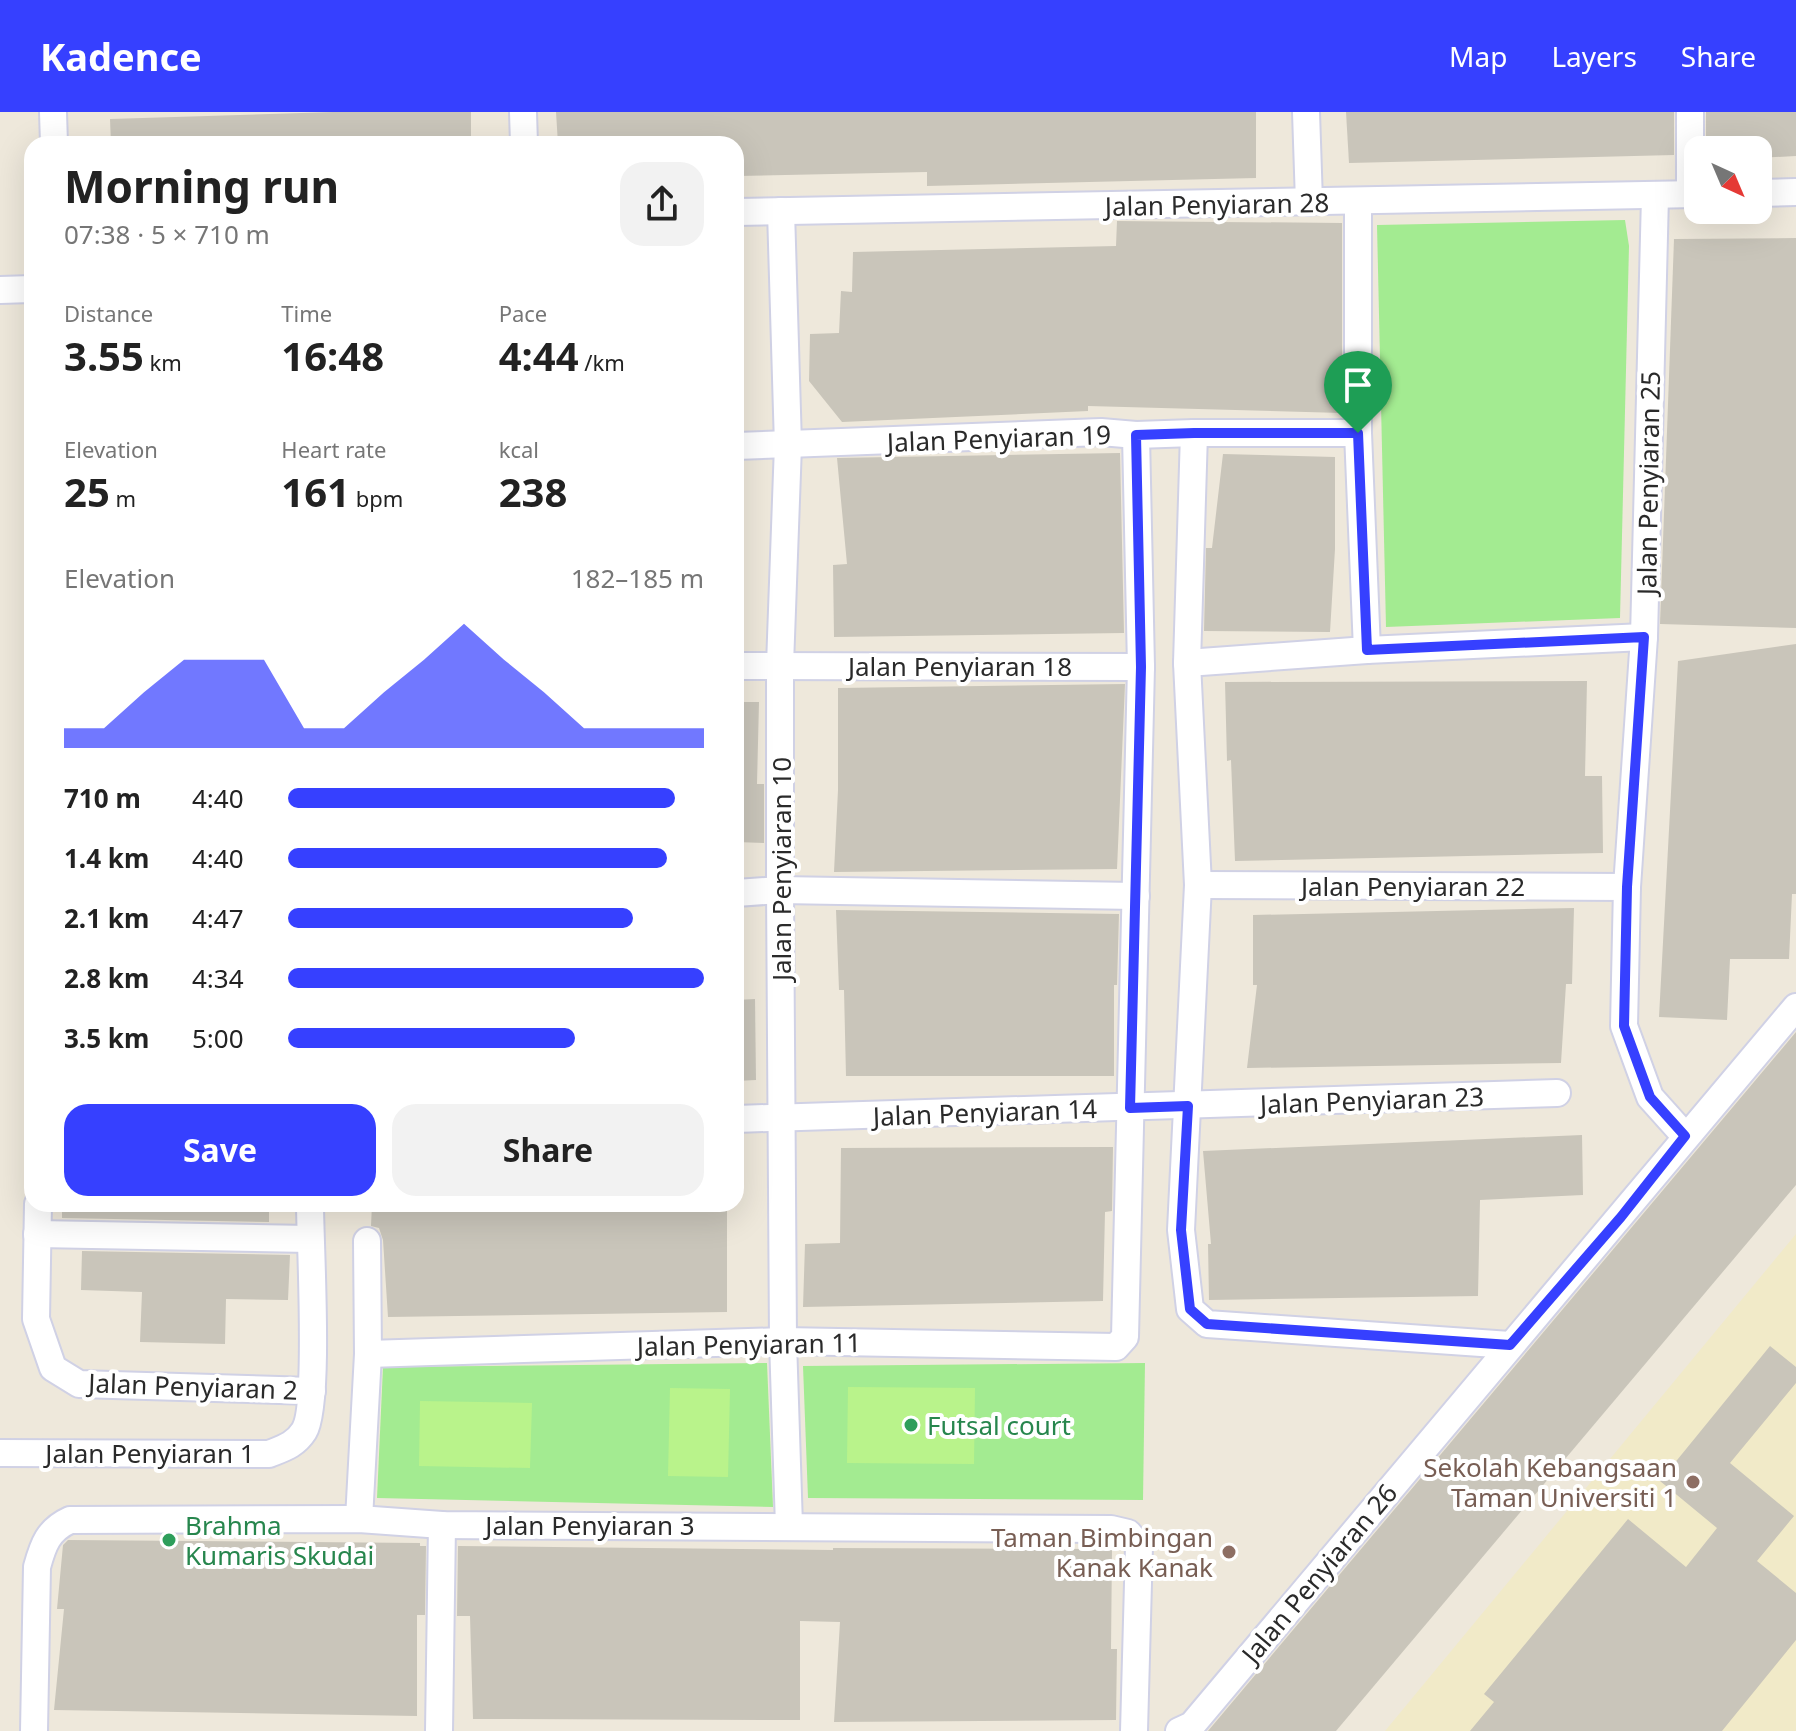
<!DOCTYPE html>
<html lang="en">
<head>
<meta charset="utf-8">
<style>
  body { margin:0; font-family:"Noto Sans",sans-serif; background:#f2f2f2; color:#222; height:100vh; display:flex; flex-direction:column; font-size:30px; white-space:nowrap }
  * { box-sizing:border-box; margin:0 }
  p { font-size:26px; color:#767676 }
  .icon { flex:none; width:44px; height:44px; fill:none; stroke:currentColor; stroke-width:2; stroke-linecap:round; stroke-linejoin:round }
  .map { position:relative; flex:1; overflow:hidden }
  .side { position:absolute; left:24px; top:24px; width:720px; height:1076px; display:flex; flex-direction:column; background:#fff; border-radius:24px; box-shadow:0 8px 32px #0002 }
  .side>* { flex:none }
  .needle { width:52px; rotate:136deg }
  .controls { position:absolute; left:1684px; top:24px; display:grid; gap:16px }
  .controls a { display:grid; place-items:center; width:88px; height:88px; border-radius:16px; background:#fff; box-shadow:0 8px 32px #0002; font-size:40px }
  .pin { position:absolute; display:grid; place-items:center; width:68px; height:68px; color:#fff; margin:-82px -34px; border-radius:50% 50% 50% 0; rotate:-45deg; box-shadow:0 0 8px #0007 }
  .pin .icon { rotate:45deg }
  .round { display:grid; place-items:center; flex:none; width:84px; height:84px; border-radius:24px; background:#f2f2f2 }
  .summary { display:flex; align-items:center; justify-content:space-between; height:136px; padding:0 40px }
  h1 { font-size:44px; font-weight:700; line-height:60px }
  .stats { display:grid; grid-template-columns:repeat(3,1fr); gap:12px; height:136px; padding:8px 40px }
  .stats div { display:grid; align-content:center }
  .stats b { font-size:40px; font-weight:700 }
  .stats small { font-size:22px; font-weight:400 }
  .stats p { font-size:22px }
  .chart { height:224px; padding:16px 40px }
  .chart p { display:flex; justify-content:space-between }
  .chart svg { width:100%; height:144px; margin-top:8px; fill:#3640ff; opacity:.7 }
  .button { display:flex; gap:16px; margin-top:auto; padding:16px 40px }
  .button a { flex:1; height:92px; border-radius:24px; background:#3640ff; color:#fff; font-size:32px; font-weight:700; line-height:92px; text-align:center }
  .button a+a { background:#f2f2f2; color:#222 }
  ul { padding:0 40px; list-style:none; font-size:26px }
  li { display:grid; grid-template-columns:128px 96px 1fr; align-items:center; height:60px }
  li i { height:20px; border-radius:10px; background:#3640ff }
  header { display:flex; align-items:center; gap:48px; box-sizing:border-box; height:112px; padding:0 40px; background:#3640ff; color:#fff }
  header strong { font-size:38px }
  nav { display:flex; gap:44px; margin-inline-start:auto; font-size:28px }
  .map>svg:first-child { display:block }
  .education { fill:#f1eac8 }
  .grass { fill:#a3eb91 }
  .pitch { fill:#b9f38b }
  .building { fill:#c9c5ba }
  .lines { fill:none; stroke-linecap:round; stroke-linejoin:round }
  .minor-casing { stroke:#d0d1e5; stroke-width:30 }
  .minor { stroke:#fff; stroke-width:26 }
  .route-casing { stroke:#fff; stroke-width:16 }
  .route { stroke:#3640ff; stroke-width:10 }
  .leisure-dot { fill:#2e9e5b; stroke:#fff; stroke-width:3 }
  .education-dot { fill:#8d6e63; stroke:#fff; stroke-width:3 }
  .labels { text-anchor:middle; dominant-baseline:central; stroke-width:8; stroke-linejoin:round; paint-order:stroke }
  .street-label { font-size:26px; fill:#2a2a2a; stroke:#fff }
  .leisure-label { font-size:26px; fill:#27864d; stroke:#fff; text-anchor:start }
  .education-label { font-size:26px; fill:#785e54; stroke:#fff; text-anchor:end }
</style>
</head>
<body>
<header>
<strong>Kadence</strong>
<nav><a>Map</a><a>Layers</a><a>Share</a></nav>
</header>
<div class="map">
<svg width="1796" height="1619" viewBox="0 0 1796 1619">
  <rect width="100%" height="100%" fill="#eee8db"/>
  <polygon class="education" points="1796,1122 1796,1619 1385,1619"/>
  <g class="grass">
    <polygon points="1625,108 1629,134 1620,506 1386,515 1377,113"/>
    <polygon points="767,1251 773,1395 377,1386 383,1255"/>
    <polygon points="1145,1251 1143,1388 808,1386 803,1254"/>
  </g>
  <g class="pitch">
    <polygon points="848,1275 975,1276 974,1352 847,1351"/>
    <polygon points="670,1276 730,1277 728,1365 668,1364"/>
    <polygon points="420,1289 532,1291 530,1356 419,1354"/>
  </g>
  <g class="building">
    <polygon points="333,0 471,0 471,32 111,32 110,7"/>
    <polygon points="556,0 1256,0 1256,66 927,74 927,60 736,64 736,32 558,32"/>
    <polygon points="1346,0 1674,0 1674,43 1349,51"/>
    <polygon points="1706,0 1796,0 1796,44 1758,46 1758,38 1706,38"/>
    <polygon points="1117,109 1342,111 1342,301 1088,294 1088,299 842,310 809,269 810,222 839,221 841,179 852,180 853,140 1116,134"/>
    <polygon points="1796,126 1796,516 1660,512 1674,127"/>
    <polygon points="1120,341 1124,521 834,525 833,453 847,452 837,346"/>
    <polygon points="1223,342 1335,345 1335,437 1330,520 1204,519 1206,436 1212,436"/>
    <polygon points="1796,532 1796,782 1792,782 1789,847 1730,847 1727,908 1659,905 1678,549"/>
    <polygon points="1587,569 1585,664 1602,664 1603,741 1235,749 1231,648 1227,649 1225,570"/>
    <polygon points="1125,572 1117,757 834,760 838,678 838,576"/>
    <polygon points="736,590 759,590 757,672 764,672 764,731 736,730"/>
    <polygon points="1574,796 1572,872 1566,872 1561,951 1247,956 1257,873 1253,873 1253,803"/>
    <polygon points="836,798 1119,802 1117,873 1114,873 1114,964 846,964 844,878 839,878"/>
    <polygon points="755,887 756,968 736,969 736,888"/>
    <polygon points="1796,920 1796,1073 1336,1619 1208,1619"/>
    <polygon points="1582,1023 1583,1083 1480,1088 1478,1184 1209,1188 1208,1132 1211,1132 1203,1039"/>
    <polygon points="1113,1035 1112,1099 1105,1100 1103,1189 803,1195 805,1132 840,1131 841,1036"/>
    <polygon points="62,1092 269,1092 269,1110 62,1106"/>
    <polygon points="372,1092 727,1092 727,1200 388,1205 383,1128 379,1116 371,1114"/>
    <polygon points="82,1139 290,1143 288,1188 226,1187 225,1232 140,1230 142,1180 81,1178"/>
    <polygon points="1770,1234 1796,1255 1796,1271 1730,1351 1794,1404 1757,1449 1796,1481 1796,1528 1722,1619 1470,1619 1494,1590 1484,1582 1628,1407 1686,1455 1717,1416 1660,1369"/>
    <polygon points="68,1428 420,1431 420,1434 426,1434 425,1503 417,1503 417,1604 54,1598 64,1497 57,1497 63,1433"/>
    <polygon points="458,1434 833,1438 833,1436 1112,1437 1111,1537 1117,1537 1116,1608 834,1610 840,1510 800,1509 800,1608 473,1607 470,1504 457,1504"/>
  </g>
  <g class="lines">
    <defs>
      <g id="minor">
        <polyline points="53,0 54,32"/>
        <polyline points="523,0 524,32"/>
        <polyline points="1306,0 1309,90"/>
        <polyline points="1690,0 1690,82"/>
        <polyline points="1758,81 1796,80"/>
        <polyline points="1655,84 1644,525 1627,775 1624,914 1650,985 1685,1024"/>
        <polyline points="1358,89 1358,321 1367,538"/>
        <polyline points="781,99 788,333 780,553 780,778 783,1229 789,1414"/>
        <polyline points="736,100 1698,82"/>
        <polyline points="0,178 32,177"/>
        <polyline points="1194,321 1187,551 1198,773 1181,1118 1190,1197 1207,1212 1510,1233"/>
        <polyline points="736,334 1101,320 1136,323 1194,321 1358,321"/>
        <polyline points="1187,551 1367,538 1644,525"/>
        <polyline points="736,554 1141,555"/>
        <polyline points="1198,773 1627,775"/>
        <polyline points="736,781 780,778 1136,784"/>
        <polyline points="736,1007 1557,981"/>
        <polyline points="38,1092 36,1207 53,1256 79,1272 312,1279"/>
        <polyline points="37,1122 310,1127"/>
        <polyline points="368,1242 783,1229 1116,1235 1125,1225 1141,555 1136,323"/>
        <path d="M0,1341L269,1342C284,1336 295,1333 304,1319C320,1294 310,1131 310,1092"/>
        <polyline points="359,1407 368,1242 367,1129"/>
        <path d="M34,1619L37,1455C43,1433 48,1418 70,1408L359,1407L442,1413L1111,1417L1128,1421L1139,1434L1134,1619"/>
        <polyline points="439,1619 442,1413"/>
        <polyline points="1179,1619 1192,1613 1796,895"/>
      </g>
    </defs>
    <use href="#minor" class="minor-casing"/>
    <use href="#minor" class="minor"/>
  </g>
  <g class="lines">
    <defs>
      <polygon id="route" points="1194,321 1358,321 1367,538 1644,525 1627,775 1624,914 1650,985 1685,1024 1621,1105 1510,1233 1207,1212 1190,1197 1181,1118 1188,994 1130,996 1141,555 1136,323"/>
    </defs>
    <use href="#route" class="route-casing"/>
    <use href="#route" class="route"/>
  </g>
  <g class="leisure-dot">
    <circle cx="911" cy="1313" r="8"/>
    <circle cx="169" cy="1428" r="8"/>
  </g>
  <g class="education-dot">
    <circle cx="1693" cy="1370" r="8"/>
    <circle cx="1229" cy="1440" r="8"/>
  </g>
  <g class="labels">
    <g class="street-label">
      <text transform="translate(1217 92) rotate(-1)">Jalan Penyiaran 28</text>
      <text transform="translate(999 326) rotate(-2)">Jalan Penyiaran 19</text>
      <text transform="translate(1648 371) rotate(-89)">Jalan Penyiaran 25</text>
      <text x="960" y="554">Jalan Penyiaran 18</text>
      <text transform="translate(781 757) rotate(-90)">Jalan Penyiaran 10</text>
      <text x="1413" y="774">Jalan Penyiaran 22</text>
      <text transform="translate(1372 988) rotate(-2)">Jalan Penyiaran 23</text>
      <text transform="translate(985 1000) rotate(-2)">Jalan Penyiaran 14</text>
      <text transform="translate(749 1232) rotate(-1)">Jalan Penyiaran 11</text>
      <text transform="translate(193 1274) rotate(2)">Jalan Penyiaran 2</text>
      <text x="150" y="1341">Jalan Penyiaran 1</text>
      <text x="590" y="1413">Jalan Penyiaran 3</text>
      <text transform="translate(1319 1461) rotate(-50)">Jalan Penyiaran 26</text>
    </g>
    <g class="leisure-label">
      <text x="927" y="1313">Futsal court</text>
      <text x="185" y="1413">Brahma<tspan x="185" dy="30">Kumaris Skudai</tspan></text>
    </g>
    <g class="education-label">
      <text x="1677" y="1355">Sekolah Kebangsaan<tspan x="1677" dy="30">Taman Universiti 1</tspan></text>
      <text x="1213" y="1425">Taman Bimbingan<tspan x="1213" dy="30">Kanak Kanak</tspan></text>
    </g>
  </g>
</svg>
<div class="controls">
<a><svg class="needle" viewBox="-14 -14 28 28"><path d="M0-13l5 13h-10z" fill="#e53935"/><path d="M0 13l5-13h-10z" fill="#767676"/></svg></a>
</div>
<div class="pin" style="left:1358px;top:321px;background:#1e9e55"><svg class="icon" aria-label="arrive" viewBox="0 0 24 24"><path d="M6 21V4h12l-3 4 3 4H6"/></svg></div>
<section class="side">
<div class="summary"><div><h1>Morning run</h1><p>07:38 · 5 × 710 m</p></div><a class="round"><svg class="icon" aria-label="share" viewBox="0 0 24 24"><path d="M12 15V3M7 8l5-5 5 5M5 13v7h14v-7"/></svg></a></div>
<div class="stats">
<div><p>Distance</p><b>3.55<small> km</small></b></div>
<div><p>Time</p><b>16:48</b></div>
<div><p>Pace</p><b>4:44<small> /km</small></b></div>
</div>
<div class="stats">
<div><p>Elevation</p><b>25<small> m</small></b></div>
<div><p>Heart rate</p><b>161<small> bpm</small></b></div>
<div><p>kcal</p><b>238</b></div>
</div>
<div class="chart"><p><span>Elevation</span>182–185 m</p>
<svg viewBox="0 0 160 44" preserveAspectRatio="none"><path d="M0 44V38L10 38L20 27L30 17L40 17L50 17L60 38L70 38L80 27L90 17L100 6L110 17L120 27L130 38L140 38L150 38L160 38V44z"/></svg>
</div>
<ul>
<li><b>710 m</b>4:40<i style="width:93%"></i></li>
<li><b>1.4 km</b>4:40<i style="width:91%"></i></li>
<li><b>2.1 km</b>4:47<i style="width:83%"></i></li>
<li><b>2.8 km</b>4:34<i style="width:100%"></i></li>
<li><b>3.5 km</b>5:00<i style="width:69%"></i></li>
</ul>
<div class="button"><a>Save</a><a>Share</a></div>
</section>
</div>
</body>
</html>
